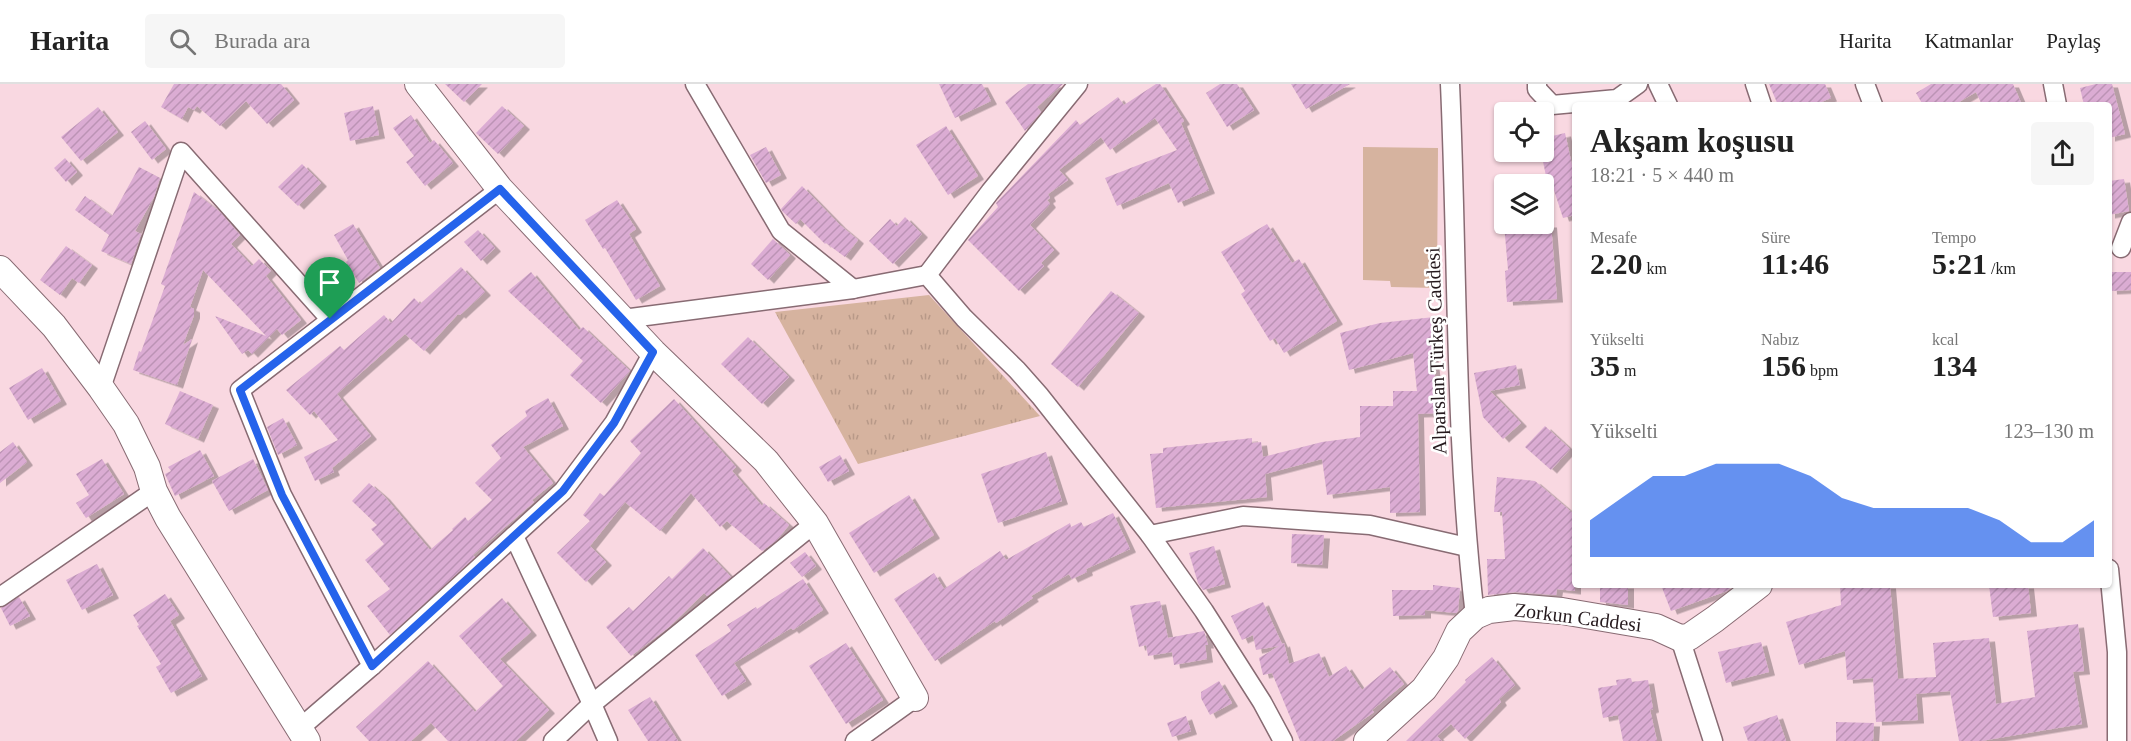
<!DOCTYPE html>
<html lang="tr">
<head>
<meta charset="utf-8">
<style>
  body { margin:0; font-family:"Times New Roman",serif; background:#f6f6f6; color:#222; height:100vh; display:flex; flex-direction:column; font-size:22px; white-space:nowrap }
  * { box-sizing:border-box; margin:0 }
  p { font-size:20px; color:#767676 }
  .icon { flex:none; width:33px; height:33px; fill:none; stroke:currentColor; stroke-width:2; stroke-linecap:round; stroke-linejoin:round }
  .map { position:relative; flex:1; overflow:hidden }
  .panel { position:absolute; left:1572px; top:18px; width:540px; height:486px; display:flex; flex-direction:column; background:#fff; border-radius:6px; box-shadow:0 2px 4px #0004 }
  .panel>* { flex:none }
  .buttons { position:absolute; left:1494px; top:18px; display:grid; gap:12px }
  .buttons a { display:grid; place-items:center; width:60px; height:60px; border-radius:6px; background:#fff; box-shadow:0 2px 4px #0004; font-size:30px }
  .pin { position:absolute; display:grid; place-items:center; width:51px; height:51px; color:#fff; margin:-62px -26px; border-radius:50% 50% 50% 0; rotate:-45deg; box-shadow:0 0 6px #0007 }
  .pin .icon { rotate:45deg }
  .round { display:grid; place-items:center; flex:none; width:63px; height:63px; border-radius:6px; background:#f6f6f6 }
  .summary { display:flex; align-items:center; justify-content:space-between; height:102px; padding:0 18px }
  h1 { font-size:33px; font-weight:600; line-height:45px }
  .figures { display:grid; grid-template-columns:repeat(3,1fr); gap:9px; height:102px; padding:6px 18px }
  .figures div { display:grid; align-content:center }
  .figures b { font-size:30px; font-weight:600 }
  .figures small { font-size:16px; font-weight:400 }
  .figures p { font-size:16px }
  .chart { height:168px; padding:12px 18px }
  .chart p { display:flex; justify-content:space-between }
  .chart svg { width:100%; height:108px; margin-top:6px; fill:#2563eb; opacity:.7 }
  header { display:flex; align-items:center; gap:36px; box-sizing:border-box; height:84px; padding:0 30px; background:#fff; border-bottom:2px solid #e0e0e0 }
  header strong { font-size:28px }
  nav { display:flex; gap:33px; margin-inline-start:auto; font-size:21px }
  .search { width:420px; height:54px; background:#f6f6f6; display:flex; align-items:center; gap:15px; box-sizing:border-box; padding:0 21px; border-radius:6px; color:#767676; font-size:22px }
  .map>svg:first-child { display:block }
  .park { fill:url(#park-tufts) }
  .garden { fill:#d6b39f }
  .building { fill:url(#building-hatch); filter:url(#shadow) }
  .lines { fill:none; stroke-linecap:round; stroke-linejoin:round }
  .street-casing { stroke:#886b73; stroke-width:21 }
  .secondary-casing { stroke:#886b73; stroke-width:28 }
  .street { stroke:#fff; stroke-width:18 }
  .secondary { stroke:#fff; stroke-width:26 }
  .route-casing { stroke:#fff; stroke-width:12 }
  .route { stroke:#2563eb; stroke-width:8 }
  .labels { text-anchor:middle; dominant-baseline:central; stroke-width:5; stroke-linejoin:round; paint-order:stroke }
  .street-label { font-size:20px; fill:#25191d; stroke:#fff }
</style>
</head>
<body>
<header>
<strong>Harita</strong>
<div class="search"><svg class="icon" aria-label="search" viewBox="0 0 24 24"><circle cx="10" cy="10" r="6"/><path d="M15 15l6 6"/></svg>Burada ara</div>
<nav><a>Harita</a><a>Katmanlar</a><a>Paylaş</a></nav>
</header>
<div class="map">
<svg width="2131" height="657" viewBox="0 0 2131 657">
  <defs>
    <pattern id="park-tufts" width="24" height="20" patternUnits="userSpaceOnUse" patternTransform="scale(1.5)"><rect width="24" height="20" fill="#d6b39f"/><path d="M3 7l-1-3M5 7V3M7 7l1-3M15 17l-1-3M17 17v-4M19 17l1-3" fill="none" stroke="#b89988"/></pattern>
    <pattern id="building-hatch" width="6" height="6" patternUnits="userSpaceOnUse" patternTransform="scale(1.5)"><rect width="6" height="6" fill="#dbacd3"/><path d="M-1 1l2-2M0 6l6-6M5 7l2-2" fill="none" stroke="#bc93b5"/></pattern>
    <filter id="shadow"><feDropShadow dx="6" dy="3.5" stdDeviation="0" flood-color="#0004"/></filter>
  </defs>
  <rect width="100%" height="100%" fill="#f9d8e1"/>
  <polygon class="park" points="929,211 1040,332 858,380 775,228"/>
  <polygon class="garden" points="1363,63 1438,64 1437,204 1391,203 1390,197 1363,196"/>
  <g class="building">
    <polygon points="174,0 281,0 294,16 267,40 246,17 220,42 197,22 194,26 188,23 182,35 161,23"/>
    <polygon points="445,0 482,0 464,18"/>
    <polygon points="939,0 982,0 991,17 955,34"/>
    <polygon points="1028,0 1063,0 1037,23 1041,28 1025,47 1005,18"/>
    <polygon points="1156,0 1160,0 1184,37 1181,39 1209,106 1178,119 1169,99 1117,122 1105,94 1177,66 1155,34 1110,66 1101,53 1059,86 1068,96 1048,110 1050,114 1047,116 1050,120 1030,141 1054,166 1041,179 1044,182 1019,207 968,156 998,123 996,119 1076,36 1080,41 1118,13 1124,21"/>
    <polygon points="1220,0 1237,0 1254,26 1227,43 1206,9"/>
    <polygon points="1291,0 1350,0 1306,25"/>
    <polygon points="1769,0 1825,0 1831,14 1814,21 1778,21"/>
    <polygon points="1931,0 2013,0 2022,21 1982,21 1976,8 1954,21 1923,21 1916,9"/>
    <polygon points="2096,0 2112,0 2125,50 2109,54 2109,21 2084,21 2080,4"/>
    <polygon points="373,22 379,51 350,57 344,29"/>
    <polygon points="502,22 524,42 498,70 476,49"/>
    <polygon points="98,23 118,48 81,77 61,53"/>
    <polygon points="411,31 430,59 434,56 453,79 425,102 406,78 414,72 393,44"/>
    <polygon points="145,37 166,65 152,76 131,48"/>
    <polygon points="946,42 978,92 948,111 916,61"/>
    <polygon points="1565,49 1575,95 1575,131 1563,134 1549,91 1546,92 1541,68 1544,68 1544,54"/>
    <polygon points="766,63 781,91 766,99 750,71"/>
    <polygon points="65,74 77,88 66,98 54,84"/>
    <polygon points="302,80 321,99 298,122 278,103"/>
    <polygon points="139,83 160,94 154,113 135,147 141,150 131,180 101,167 109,151 75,126 85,112 112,132"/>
    <polygon points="2124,95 2129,127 2109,131 2109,97"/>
    <polygon points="802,102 840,141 858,156 845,173 826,159 825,160 800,135 796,140 783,128 781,125"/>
    <polygon points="194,108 219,127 240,151 231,160 252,182 259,175 271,187 266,192 301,236 282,251 277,245 252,270 248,266 242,270 215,232 266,252 203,186 190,223 194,225 194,231 183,261 192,255 177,301 133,286 139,267 141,268 165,202 161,200"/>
    <polygon points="617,116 636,145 629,150 660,202 636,216 605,164 603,165 585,136"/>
    <polygon points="905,133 922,150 893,180 869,157 890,135 897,142"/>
    <polygon points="353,140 380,184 359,199 346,178 348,176 334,151"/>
    <polygon points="1267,140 1292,179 1299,175 1337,237 1284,269 1275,254 1270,257 1241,210 1245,207 1221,168"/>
    <polygon points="1504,140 1551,140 1557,215 1507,218 1505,187 1508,186"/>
    <polygon points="478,146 495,164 481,177 464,158"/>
    <polygon points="773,155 790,171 768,196 751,180"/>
    <polygon points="66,162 92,181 79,199 72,194 60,211 40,196"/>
    <polygon points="461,183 485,208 460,231 458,230 424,267 405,250 337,310 371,352 332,384 334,388 315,397 304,373 338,356 314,327 310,331 286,306 340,262 344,266 384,231 391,239 414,214 420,220"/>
    <polygon points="531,188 579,246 583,243 630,287 601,319 570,291 583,277 508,207"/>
    <polygon points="2110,188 2131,188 2131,206 2111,207"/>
    <polygon points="1111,207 1139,229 1078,303 1051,280"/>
    <polygon points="1434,233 1437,260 1431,260 1439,329 1418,330 1420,428 1390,429 1390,403 1327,411 1322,375 1265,390 1267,413 1156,424 1150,370 1163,369 1163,364 1252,354 1252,359 1261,358 1263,373 1322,358 1360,353 1360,322 1393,322 1393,307 1417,307 1413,269 1349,286 1340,249 1380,239"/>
    <polygon points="748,253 789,293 762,320 721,280"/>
    <polygon points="1516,281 1520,301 1490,307 1521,339 1503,355 1483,333 1474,289"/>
    <polygon points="42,284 61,317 28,336 9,304"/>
    <polygon points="180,307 213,321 198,355 165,340"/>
    <polygon points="548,314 563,342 523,363 553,399 532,416 534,418 473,471 475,473 390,551 367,522 390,505 365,476 384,460 371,445 377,441 352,417 369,399 384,412 430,466 453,446 452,445 465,433 468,437 492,416 475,399 501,374 491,361 527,332 525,327"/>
    <polygon points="674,315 736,383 732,387 762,422 764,419 789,441 777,456 762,467 727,437 720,443 691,409 660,447 625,418 590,462 606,478 586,498 557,469 590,437 583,431 600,409 604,412 641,369 630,357"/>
    <polygon points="283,334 297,361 278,371 267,343"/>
    <polygon points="1545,342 1570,365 1551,386 1525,363"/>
    <polygon points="13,358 27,378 0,399 0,368"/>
    <polygon points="200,366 214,392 175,412 165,390 171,387 168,383"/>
    <polygon points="1046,368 1062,417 998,439 981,390"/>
    <polygon points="840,371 849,387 828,398 819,383"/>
    <polygon points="102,375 124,410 86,434 76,419 89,411 76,390"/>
    <polygon points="253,375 268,406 229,427 212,397"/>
    <polygon points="1497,393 1535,397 1575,431 1575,507 1557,505 1556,511 1515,508 1488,511 1487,475 1505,475 1502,428 1494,428"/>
    <polygon points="909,411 934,451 874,489 849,449"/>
    <polygon points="1113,429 1130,465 1086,485 1087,488 1072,495 1069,490 1031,512 1033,514 996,539 995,537 935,577 894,515 934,489 944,505 1000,467 1006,476 1070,439 1071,443 1081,438 1084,443"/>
    <polygon points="1292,450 1324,451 1322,481 1291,479"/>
    <polygon points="1214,462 1225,500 1203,506 1198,499 1189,469"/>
    <polygon points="703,464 731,493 707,512 704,509 669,543 631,572 606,543 629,523 633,527 669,492 672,495"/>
    <polygon points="805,468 816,482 802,493 790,479"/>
    <polygon points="97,480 113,511 82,526 66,496"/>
    <polygon points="803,495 823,526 793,546 791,544 734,579 746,597 722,612 695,571 731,547 727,541 756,523 757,525"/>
    <polygon points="1433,501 1460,504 1458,527 1456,529 1425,526 1425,531 1393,532 1392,506 1433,506"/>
    <polygon points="1600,501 1628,501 1628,521 1600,518"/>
    <polygon points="1661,501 1734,501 1727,507 1671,527"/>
    <polygon points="1840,501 1890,501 1898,595 1936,593 1933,559 1989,554 1996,620 2035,613 2027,547 2078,540 2084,587 2073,588 2082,640 1981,657 1959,657 1950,607 1916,610 1918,636 1876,638 1873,594 1847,596 1845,567 1799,581 1786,538 1841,521"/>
    <polygon points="1989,501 2028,501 2031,529 1993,533"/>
    <polygon points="165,510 179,531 170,537 202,592 171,609 156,583 161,580 137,542 139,541 133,531"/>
    <polygon points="19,513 30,532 10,542 1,524"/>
    <polygon points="502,514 531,548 500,575 549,626 516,657 448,657 431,639 411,657 369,657 356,643 428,577 475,628 503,602 459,552"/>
    <polygon points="1160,517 1168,554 1204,547 1208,561 1205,561 1207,575 1174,581 1172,568 1148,572 1146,561 1139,563 1130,522"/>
    <polygon points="1263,518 1282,560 1284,559 1289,580 1319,569 1329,593 1346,582 1362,606 1390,583 1404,600 1372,626 1374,628 1333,657 1300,657 1272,589 1263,591 1259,574 1279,562 1256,566 1253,551 1242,556 1231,532"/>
    <polygon points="1761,558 1769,588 1726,599 1718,568"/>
    <polygon points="846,559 883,616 846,640 809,582"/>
    <polygon points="1492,573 1515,601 1499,615 1501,618 1465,655 1451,640 1437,652 1442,657 1406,657 1466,598 1465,596"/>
    <polygon points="1631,594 1632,598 1648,596 1653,625 1650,626 1657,657 1623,657 1618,631 1603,634 1598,604 1617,601 1616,596"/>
    <polygon points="1219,597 1232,619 1210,631 1201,614 1201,608"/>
    <polygon points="650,613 678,657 648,657 628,626"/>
    <polygon points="1777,631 1786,657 1748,657 1743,643"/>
    <polygon points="1186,632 1191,647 1172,653 1167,639"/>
    <polygon points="1836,638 1874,639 1873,657 1836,657"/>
  </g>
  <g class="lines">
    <defs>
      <g id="street">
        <path d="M1450,0C1458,177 1454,355 1475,532"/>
        <polyline points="1537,0 1537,5 1552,21 1617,15 1638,0"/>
        <polyline points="1658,0 1668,21"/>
        <polyline points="1755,0 1762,21"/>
        <polyline points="1865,0 1873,21"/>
        <polyline points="2053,0 2057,21"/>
        <polyline points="2121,164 2131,138"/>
        <polyline points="927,191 990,108 1078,0"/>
        <polyline points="853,205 927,191 964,234 1017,286 1040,312 1150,451 1204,527 1262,618 1283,657"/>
        <polyline points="623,235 853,205 781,147 695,0"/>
        <polyline points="101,304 181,68 330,235"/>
        <polyline points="1150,451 1243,432 1370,441 1467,463"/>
        <polyline points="514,452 592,620 553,657"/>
        <polyline points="2109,485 2117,568 2117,657"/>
        <polyline points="0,513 154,407"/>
        <polyline points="1680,554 1713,657"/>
        <polyline points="372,582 282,411 240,306 500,105"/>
        <polyline points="300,644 372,582 563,407 614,339 653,268"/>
        <polyline points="608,657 592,620 815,439"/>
        <polyline points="855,657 915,614"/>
      </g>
      <g id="secondary">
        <polyline points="418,0 500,105 653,268 766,377 815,439 915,614"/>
        <polyline points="0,185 54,242 101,304 126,340 147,383 154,407 168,434 307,657"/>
        <polyline points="1367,657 1424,605 1446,574 1459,547 1475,532 1489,526 1514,523 1562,527 1656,543 1680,554 1689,553 1715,535 1759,501"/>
      </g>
    </defs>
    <use href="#street" class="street-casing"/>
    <use href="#secondary" class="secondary-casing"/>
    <use href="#street" class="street"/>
    <use href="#secondary" class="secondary"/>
  </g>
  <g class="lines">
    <defs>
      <polygon id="route" points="500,105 653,268 614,339 563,407 372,582 282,411 240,306"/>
    </defs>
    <use href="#route" class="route-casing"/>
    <use href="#route" class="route"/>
  </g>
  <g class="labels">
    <g class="street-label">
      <text transform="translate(1436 267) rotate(-92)">Alparslan Türkeş Caddesi</text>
      <text transform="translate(1578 533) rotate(7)">Zorkun Caddesi</text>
    </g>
  </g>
</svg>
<div class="buttons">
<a><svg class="icon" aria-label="locate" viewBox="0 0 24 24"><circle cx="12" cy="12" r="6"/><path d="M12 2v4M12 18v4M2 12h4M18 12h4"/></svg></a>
<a><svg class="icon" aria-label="layers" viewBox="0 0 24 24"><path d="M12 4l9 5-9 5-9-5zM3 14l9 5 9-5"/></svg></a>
</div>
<div class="pin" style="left:330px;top:235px;background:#1e9e55"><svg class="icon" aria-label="arrive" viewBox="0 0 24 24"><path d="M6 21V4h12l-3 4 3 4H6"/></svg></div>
<section class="panel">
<div class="summary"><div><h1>Akşam koşusu</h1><p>18:21 · 5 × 440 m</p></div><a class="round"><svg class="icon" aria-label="share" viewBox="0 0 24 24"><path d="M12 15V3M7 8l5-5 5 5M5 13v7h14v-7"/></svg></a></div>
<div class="figures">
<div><p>Mesafe</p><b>2.20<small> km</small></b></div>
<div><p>Süre</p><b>11:46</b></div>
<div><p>Tempo</p><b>5:21<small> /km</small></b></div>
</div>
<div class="figures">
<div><p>Yükselti</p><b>35<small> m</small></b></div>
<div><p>Nabız</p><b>156<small> bpm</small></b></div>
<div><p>kcal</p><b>134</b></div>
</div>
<div class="chart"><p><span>Yükselti</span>123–130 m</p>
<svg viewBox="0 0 160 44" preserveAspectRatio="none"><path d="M0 44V29L10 20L20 11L30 11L40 6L50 6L60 6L70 11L80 20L90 24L100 24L110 24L120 24L130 29L140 38L150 38L160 29V44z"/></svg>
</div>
</section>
</div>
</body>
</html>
